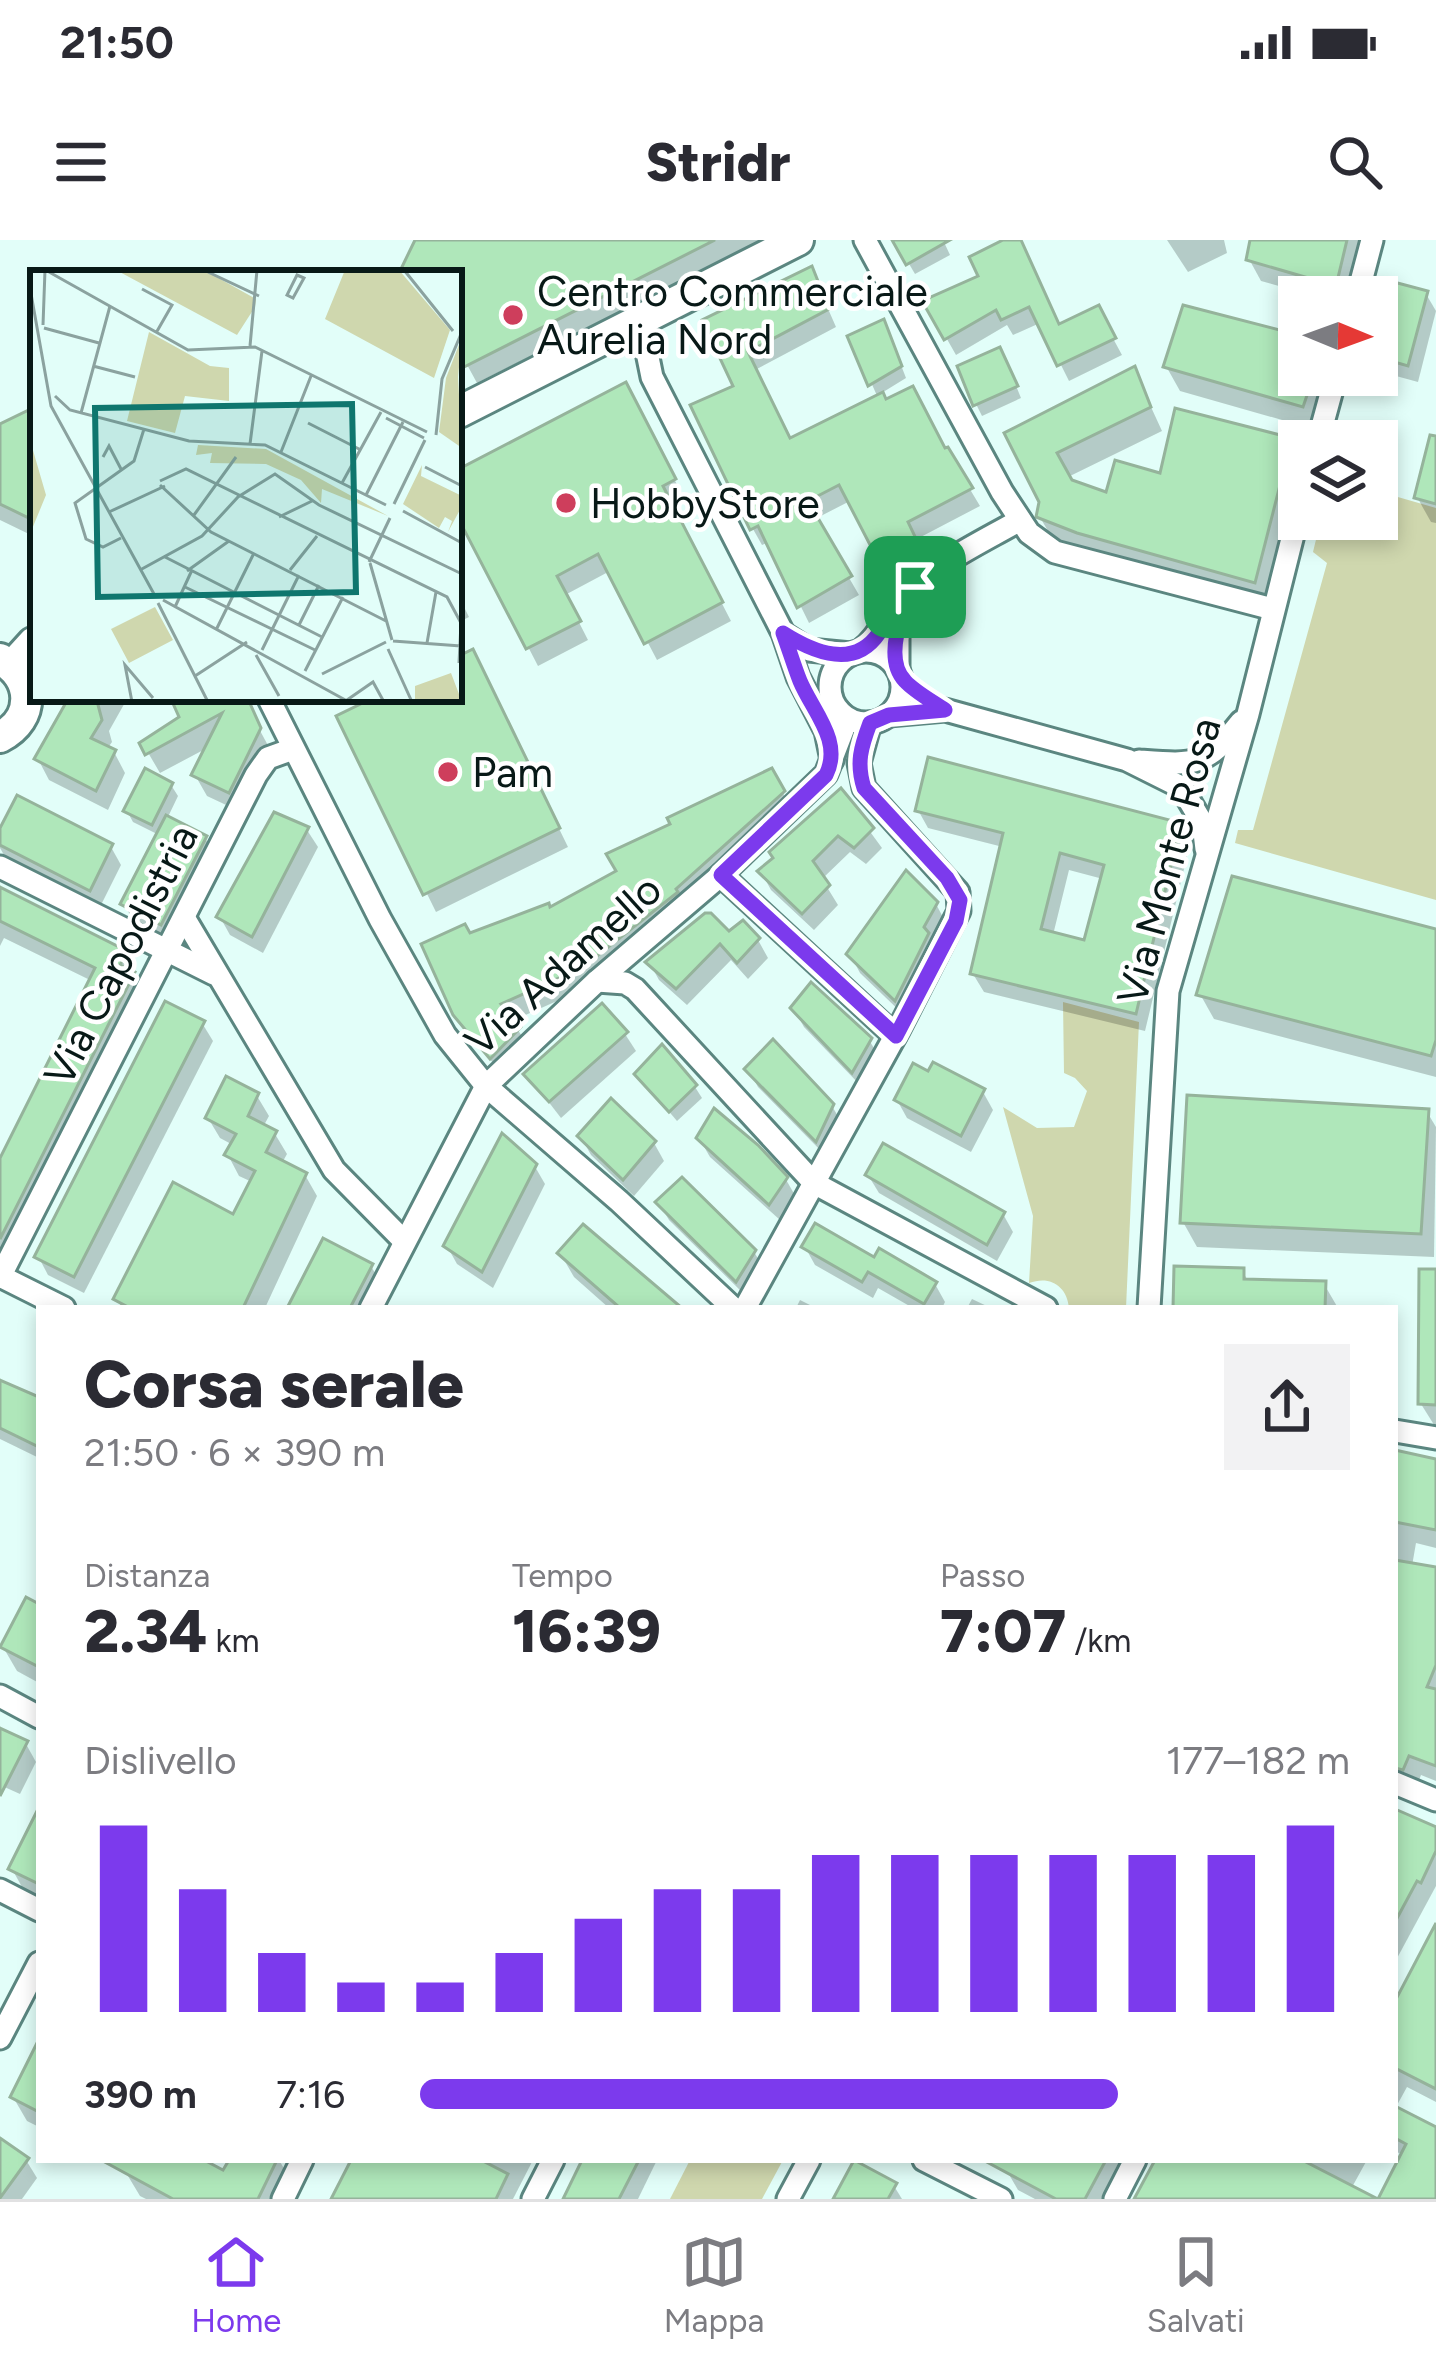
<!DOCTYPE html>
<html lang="it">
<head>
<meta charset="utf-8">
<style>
  body { margin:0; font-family:Figtree,sans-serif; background:#f2f2f3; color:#2b2b33; height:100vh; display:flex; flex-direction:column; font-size:45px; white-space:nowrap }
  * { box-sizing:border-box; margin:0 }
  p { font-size:39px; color:#7c7c81 }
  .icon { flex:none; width:66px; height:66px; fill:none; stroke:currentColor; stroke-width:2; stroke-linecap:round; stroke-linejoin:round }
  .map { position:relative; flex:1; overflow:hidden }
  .side { position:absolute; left:36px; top:1065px; width:1362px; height:858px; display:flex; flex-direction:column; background:#fff; border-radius:0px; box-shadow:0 6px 18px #0003 }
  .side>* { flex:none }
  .needle { width:78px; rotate:91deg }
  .buttons { position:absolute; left:1278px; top:36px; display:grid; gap:24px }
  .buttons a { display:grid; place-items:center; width:120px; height:120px; border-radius:0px; background:#fff; box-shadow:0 6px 18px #0003; font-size:60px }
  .pin { position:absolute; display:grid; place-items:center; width:102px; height:102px; color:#fff; margin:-51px; border-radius:24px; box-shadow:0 6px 18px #0006 }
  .round { display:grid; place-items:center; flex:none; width:126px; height:126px; border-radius:0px; background:#f2f2f3 }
  .head { display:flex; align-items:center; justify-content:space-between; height:204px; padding:0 48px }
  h1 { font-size:66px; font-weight:800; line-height:90px }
  .figures { display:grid; grid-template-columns:repeat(3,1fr); gap:18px; height:204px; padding:12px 48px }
  .figures div { display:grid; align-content:center }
  .figures b { font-size:60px; font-weight:800 }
  .figures small { font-size:33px; font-weight:400 }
  .figures p { font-size:33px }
  .chart { height:336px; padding:24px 48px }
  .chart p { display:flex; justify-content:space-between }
  .chart svg { width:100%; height:216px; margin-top:12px; stroke:#7c3aed; stroke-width:6 }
  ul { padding:0 48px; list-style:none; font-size:39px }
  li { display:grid; grid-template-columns:192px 144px 1fr; align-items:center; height:90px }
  li i { height:30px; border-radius:15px; background:#7c3aed }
  .status { display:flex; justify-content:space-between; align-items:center; height:84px; padding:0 60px; background:#fff; direction:ltr }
  .status svg { height:33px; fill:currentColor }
  header { display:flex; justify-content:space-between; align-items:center; height:156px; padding:0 48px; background:#fff; font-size:54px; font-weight:800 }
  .menu { display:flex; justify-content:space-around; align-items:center; height:168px; border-top:3px solid #e1e1e2; background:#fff; font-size:33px; color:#7c7c81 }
  .menu a { display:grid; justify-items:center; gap:6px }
  .menu .selected { color:#7c3aed }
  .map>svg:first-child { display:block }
  .green { fill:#cfd7ae }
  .shadow { fill:#0003; fill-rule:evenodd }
  .building { fill:#afe7ba; stroke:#95b39b; stroke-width:3; fill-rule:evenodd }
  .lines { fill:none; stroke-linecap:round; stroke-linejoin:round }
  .street-casing { stroke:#5b8680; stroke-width:27 }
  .secondary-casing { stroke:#5b8680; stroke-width:36 }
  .street { stroke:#fff; stroke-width:21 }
  .secondary { stroke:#fff; stroke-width:30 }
  .route-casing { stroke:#fff; stroke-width:24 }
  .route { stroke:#7c3aed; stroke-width:15 }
  .poi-dot { fill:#ce3e5c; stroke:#fff; stroke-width:4.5 }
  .labels { text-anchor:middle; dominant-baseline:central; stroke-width:9; stroke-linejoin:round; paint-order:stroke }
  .poi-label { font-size:42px; fill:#081917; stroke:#fff; text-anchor:start }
  .street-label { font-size:42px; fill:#081917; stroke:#fff }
  .inset-road { fill:none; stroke:#8ba29f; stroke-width:3 }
  .view { fill:#0f766e; fill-opacity:0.15; stroke:#0f766e; stroke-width:6 }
  .inset-edge { fill:none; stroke:#081917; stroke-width:6 }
</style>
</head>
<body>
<div class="status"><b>21:50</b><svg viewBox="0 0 49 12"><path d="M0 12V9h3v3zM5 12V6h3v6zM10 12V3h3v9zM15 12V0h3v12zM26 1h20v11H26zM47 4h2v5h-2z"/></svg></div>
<header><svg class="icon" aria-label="menu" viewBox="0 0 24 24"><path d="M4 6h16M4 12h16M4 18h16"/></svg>Stridr<svg class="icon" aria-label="search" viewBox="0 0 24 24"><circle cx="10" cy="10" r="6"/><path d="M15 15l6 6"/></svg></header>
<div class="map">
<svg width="1436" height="1959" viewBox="0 0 1436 1959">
  <rect width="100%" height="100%" fill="#e2fef9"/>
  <g class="green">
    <polygon points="1377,251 1436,268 1436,660 1235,603 1238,590 1253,590 1327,323 1313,312 1321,279 1377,279"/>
    <path d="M1063,762L1139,782L1126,1068H1069C1067,1046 1050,1035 1029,1043L1033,976L1003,867L1037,888L1074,887L1087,851L1075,838L1064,833Z"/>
    <polygon points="690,1920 783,1920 762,1959 670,1959"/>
  </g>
  <g class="shadow">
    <polygon points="418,0 776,0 760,8 757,2 477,143 459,110 459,33 405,33"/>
    <polygon points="895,0 943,0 950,15 915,34"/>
    <polygon points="1010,0 1019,0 1060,87 1097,69 1122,115 1069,141 1040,83 1013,95 1007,85 956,115 926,62 983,38"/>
    <polygon points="1167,0 1224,0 1227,13 1188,32"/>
    <polygon points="1254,0 1363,0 1349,57 1318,57 1261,41 1249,19"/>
    <polygon points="811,30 836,87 755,130 790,201 878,158 851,97 889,94 906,138 880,154 885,162 947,211 980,266 915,300 927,325 893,342 850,261 815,279 859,355 809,383 769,302 762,305 753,289 737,147 706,82"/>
    <polygon points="1426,54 1436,71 1418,142 1385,133 1377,120 1377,104"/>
    <polygon points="1299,98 1299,135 1335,135 1317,190 1180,151 1166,126"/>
    <polygon points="1006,121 1021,158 982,176 976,164"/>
    <polygon points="1134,130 1162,191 1068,237 1070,242 1108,256 1290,200 1299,215 1299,242 1267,364 1055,303 1041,279 1042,262 1008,194"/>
    <polygon points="635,164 684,258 671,265 731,381 657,420 610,331 565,355 588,400 538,426 459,273 459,232"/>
    <polygon points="33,172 33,296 0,280 0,188"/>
    <polygon points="1436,200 1436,283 1431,282 1417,257"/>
    <polygon points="459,357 469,377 459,382"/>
    <polygon points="459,417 482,431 568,607 436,672 340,478 378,459 459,459"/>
    <polygon points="72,459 127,459 109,491 112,502 107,509 114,512 125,533 108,570 49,540 38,519"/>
    <polygon points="174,459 243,459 271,511 241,572 207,556 195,535 209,507 160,533 143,504 183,478"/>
    <polygon points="771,532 793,571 593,745 512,781 529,807 502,835 455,773 469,697 549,671 620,633"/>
    <polygon points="171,545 178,556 167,579 205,598 215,616 171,701 134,682 124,664 159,595 133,582 127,571"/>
    <polygon points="841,552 882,608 866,624 850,612 822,639 838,665 814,690 771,650 761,632"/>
    <path d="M918,570L1179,586L1190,604L1145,791L984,752L973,734L1003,607L928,588ZM1069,630L1103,639L1086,704L1053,695Z"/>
    <polygon points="307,590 318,607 263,713 230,695 220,677"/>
    <polygon points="0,595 111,607 121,625 100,667 7,620 0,608"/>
    <polygon points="0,651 124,713 146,757 14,1019 0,1012 0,925 92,741 4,698 0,706"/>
    <polygon points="936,664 946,683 906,777 860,733 850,714"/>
    <polygon points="1436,692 1436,837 1214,779 1200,754"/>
    <polygon points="728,695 758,700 768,718 748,739 731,720 687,765 659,740 649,722"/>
    <polygon points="794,769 869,800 880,818 863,848 804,787"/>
    <polygon points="202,783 213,801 84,1053 48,1035 38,1016"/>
    <polygon points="625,794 636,811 561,878 527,834"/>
    <polygon points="748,829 832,866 843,885 827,917 758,847"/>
    <polygon points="637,834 695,847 702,858 677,881"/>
    <polygon points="983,852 993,870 971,912 907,878 897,860"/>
    <polygon points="257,856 269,876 263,887 275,894 287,914 282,923 305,935 317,956 265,1068 122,1068 117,1059 234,978 252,942 239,936 228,915 233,905 220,898 208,878"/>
    <polygon points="1427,872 1436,887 1434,1017 1197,1007 1183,982"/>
    <polygon points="581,897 654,903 664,921 634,956 591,915"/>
    <polygon points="699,898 785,938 796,957 780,980 710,917"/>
    <polygon points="534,925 545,944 493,1048 457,1024 447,1006"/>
    <polygon points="868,935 1003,974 1013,992 997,1021 879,953"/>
    <polygon points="659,963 754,1012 765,1030 748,1058 669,980"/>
    <polygon points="805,1007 875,1021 935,1044 945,1062 942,1068 913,1068 878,1048 873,1058 815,1025"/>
    <polygon points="560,1013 677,1068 609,1068 574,1037"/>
    <polygon points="371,1026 385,1051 376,1068 290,1068"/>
    <polygon points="1242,1031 1249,1042 1324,1044 1338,1068 1176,1068"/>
    <polygon points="1436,1032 1436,1188 1421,1164"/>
    <polygon points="972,1059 991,1068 967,1068"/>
    <polygon points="800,1060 816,1068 796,1068"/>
    <polygon points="0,1151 39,1160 39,1218 0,1199"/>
    <polygon points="1395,1214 1436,1223 1436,1308 1416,1303 1412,1326 1436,1331 1436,1541 1421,1535 1418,1543 1395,1534"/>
    <polygon points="39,1367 39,1443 17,1431 3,1407"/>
    <polygon points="0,1491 26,1504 36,1522 20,1554 0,1545"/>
    <polygon points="1395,1572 1436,1591 1436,1646 1395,1722"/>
    <polygon points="39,1573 39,1655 22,1647 12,1629"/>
    <polygon points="1436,1688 1436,1862 1407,1847 1396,1867 1436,1890 1436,1959 1381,1959 1403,1915 1395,1911 1395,1762"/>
    <polygon points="39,1806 39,1887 27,1881 13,1857"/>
    <polygon points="0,1901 26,1920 37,1938 22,1959 0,1959"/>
    <polygon points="132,1920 197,1920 224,1933 233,1920 279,1920 292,1942 283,1959 146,1959 140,1956 125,1931"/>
    <polygon points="359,1920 533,1920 513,1959 334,1959"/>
    <polygon points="586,1920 657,1920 638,1959 569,1959"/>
    <polygon points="1013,1920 1120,1920 1115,1930 1118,1935 1106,1959 1035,1959 1018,1950 1007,1931"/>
    <polygon points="1173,1920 1367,1920 1351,1949 1371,1959 1137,1959"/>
    <polygon points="894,1946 902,1959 837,1959"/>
  </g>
  <g class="building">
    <polygon points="415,0 715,0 464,127 459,116 459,33 399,33"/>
    <polygon points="892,0 950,0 906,25"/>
    <polygon points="1003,0 1021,0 1059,84 1099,65 1116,98 1057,126 1029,67 1001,80 996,70 944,100 922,61 978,36 969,17"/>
    <polygon points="1250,0 1347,0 1336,46 1246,20"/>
    <polygon points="812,26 829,69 748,112 790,198 883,152 886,159 913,146 945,208 948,207 973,248 908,282 920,307 881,326 839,245 808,261 852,336 797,368 758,286 750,290 690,165 733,146 702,80"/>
    <polygon points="1390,41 1428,51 1408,126 1377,117 1377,92"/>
    <polygon points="1183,65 1299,95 1299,135 1314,135 1303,167 1163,127"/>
    <polygon points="884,79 902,126 868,146 847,96"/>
    <polygon points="1000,107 1018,146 973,166 957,126"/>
    <polygon points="1135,126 1151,167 1057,213 1072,240 1106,252 1115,220 1160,233 1175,168 1292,198 1255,343 1077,293 1036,277 1039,262 1004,193"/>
    <polygon points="626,142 676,239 663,246 723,362 644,404 598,314 557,336 581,381 526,409 459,280 459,229"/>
    <polygon points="33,168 33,280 0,264 0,184"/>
    <polygon points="1430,195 1436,196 1436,264 1414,258"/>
    <polygon points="473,409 560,588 423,655 336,476 371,459 459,459 459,416"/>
    <polygon points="68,459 97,461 102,480 91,498 116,510 96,551 34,519"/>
    <polygon points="171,459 248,459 261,488 229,553 191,535 222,473 145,515 139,503 179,477"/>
    <path d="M928,517L1181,583L1136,774L970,734L1003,593L915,571ZM1060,613L1104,625L1084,700L1041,689Z"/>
    <polygon points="145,528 173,543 152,585 123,571"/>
    <polygon points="772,528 785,551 676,649 678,652 583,727 501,764 521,787 490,819 453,775 421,704 465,684 470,693 549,663 550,667 616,631 606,614 670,584 667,578"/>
    <polygon points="841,548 874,588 854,608 838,596 813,621 830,645 802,674 757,631 773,618 769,612"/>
    <polygon points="17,555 113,604 90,651 0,605 0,588"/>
    <polygon points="274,572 309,587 252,697 216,677"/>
    <polygon points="166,575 207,596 161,685 120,664"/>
    <polygon points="906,630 938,662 924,687 929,693 895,761 846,714"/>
    <polygon points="1232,636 1436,689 1436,800 1431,816 1196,755"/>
    <polygon points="0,647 127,711 120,725 135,732 0,999 0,918 95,728 0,681"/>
    <polygon points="705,673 711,673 729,691 743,680 760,698 737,723 720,704 676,749 645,722"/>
    <polygon points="811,742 872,798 852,833 790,768"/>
    <polygon points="165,761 205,781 74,1037 34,1017"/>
    <polygon points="602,763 628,792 549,862 523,834"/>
    <polygon points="773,799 834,864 816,902 744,829"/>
    <polygon points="662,804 697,845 669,872 634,834"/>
    <polygon points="933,822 985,849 961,896 894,860 913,823 928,831"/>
    <polygon points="226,836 259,853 248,876 277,891 266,912 307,933 243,1068 130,1068 113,1059 173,942 233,974 255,931 224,915 236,894 205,878"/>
    <polygon points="1187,855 1429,869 1421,994 1180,983"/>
    <polygon points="611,858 656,901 623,940 577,896"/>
    <polygon points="714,868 758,905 788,937 769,965 696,898"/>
    <polygon points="502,893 537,924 482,1032 443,1006"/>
    <polygon points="883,903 1005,972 987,1005 865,935"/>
    <polygon points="682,937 756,1010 736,1042 655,962"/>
    <polygon points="815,983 874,1017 879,1008 937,1042 924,1064 868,1032 862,1042 801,1007"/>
    <polygon points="583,984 682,1068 620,1068 557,1013"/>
    <polygon points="323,998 373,1024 350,1068 287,1068"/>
    <polygon points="1174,1026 1244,1028 1244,1039 1326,1041 1325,1068 1173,1068"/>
    <polygon points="1419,1029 1436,1029 1436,1165 1418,1164"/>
    <polygon points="0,1140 39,1157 39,1207 0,1188"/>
    <polygon points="1395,1210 1436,1219 1436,1290 1395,1282"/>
    <polygon points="1395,1320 1436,1327 1436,1425 1427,1447 1436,1449 1436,1526 1409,1516 1403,1530 1395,1528"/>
    <polygon points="26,1357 39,1364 39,1427 0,1407"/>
    <polygon points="0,1488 28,1501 0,1556"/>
    <polygon points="39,1567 39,1644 8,1629"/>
    <polygon points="1395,1569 1436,1587 1436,1611 1421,1643 1417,1641 1395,1682"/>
    <polygon points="1436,1683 1436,1849 1395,1828 1395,1761"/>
    <polygon points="39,1799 39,1872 10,1857"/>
    <polygon points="1395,1866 1436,1887 1436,1959 1134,1959 1155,1920 1302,1920 1378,1959 1406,1904 1395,1898"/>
    <polygon points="0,1898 29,1918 0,1958"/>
    <polygon points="101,1920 204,1920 223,1930 229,1920 277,1920 258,1959 173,1959"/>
    <polygon points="351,1920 481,1920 508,1934 496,1959 331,1959"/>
    <polygon points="582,1920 639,1920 619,1959 563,1959"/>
    <polygon points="854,1920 897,1943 888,1959 833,1959"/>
    <polygon points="983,1920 1106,1920 1085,1959 1056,1959"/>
  </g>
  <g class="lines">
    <defs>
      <g id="street">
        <polyline points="865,0 1002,252 1029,293 1055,312 1273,369"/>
        <polyline points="1357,57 1372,0"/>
        <polyline points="640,78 652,137 783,393 798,437 826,491 832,520"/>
        <polyline points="1318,201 1336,135"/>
        <polyline points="784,394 809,410 851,414"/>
        <circle cx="866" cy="447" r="36"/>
        <path d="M860,411C880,397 884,376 900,359C932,325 980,303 1020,280"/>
        <polyline points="898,429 898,394 906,363"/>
        <polyline points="269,459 380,679 445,795 486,846 619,961 733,1068"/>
        <polyline points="889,475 945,470 1127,520 1181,547 1203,584 1206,609"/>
        <path d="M1139,521C1195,525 1205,527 1241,482"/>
        <polyline points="0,627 214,734"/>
        <polyline points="721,635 895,796"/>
        <polyline points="185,679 334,930 403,1000"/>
        <polyline points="597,741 625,743 635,749 814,943 1046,1068"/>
        <polyline points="0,1036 64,1068"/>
        <polyline points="0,1037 256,535 268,518 293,509"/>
        <polyline points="371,1068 486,846 597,741 721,635 826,534 843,490 840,472"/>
        <polyline points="745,1068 899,789 959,671 958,652 864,548 859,523 870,483"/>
        <polyline points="1149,1068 1168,751 1248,474 1299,271"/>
        <polyline points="1395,1191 1436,1198"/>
        <polyline points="0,1456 39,1477"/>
        <polyline points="1395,1543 1436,1560"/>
        <polyline points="0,1650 39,1670"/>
        <polyline points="0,1798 39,1723"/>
        <polyline points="924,1920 1001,1959"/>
        <polyline points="283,1959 302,1920"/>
        <polyline points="533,1959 553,1920"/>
        <polyline points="788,1959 809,1920"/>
        <polyline points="1115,1959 1135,1920"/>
      </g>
      <g id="secondary">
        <polyline points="459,172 798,0"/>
        <path d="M0,419C34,437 36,479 0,497"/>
        <polyline points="12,426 33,403"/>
      </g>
    </defs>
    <use href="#street" class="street-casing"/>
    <use href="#secondary" class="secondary-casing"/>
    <use href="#street" class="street"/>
    <use href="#secondary" class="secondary"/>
  </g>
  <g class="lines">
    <defs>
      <path id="route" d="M915,347C902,370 883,418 905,441C915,452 932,461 945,470L889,475L870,483C861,507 856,523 864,548L947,638L960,660L956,681L896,796L721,635L826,535C843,501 813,472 800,441C794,426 789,409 783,393C813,412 854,430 879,393C892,376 898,361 915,347Z"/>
    </defs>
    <use href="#route" class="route-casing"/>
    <use href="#route" class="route"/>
  </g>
  <g class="poi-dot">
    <circle cx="513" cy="75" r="12"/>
    <circle cx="566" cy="263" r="12"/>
    <circle cx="448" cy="532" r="12"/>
  </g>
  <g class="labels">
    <g class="poi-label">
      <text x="537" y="51">Centro Commerciale<tspan x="537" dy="48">Aurelia Nord</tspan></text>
      <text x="590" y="263">HobbyStore</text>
      <text x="472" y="532">Pam</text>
    </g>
    <g class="street-label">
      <text transform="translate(1169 621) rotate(-75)">Via Monte Rosa</text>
      <text transform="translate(121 715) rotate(-63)">Via Capodistria</text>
      <text transform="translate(563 725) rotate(-42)">Via Adamello</text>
    </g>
  </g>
  <g transform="translate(30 30)">
    <rect width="432" height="432" fill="#e2fef9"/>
    <path d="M86,0H174L226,29L225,37L207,65ZM315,0H369L420,60L404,108L295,49ZM119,62L180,96L199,98V131L155,126L145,163L97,151ZM432,67L428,107L432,178L409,162L416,108ZM0,170L16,225L0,264ZM168,175L236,179L358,246L292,219L291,233L271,210L236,194L180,193L182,183L166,185ZM392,195L391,206L432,226V236L418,262L422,251L415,247L409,258L373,234ZM125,337L143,370L99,393L81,359ZM421,403L432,432H385V416Z" fill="#cfd7ae"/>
    <path class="inset-road" d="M374,0L423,61M19,2L158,80L225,77L397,162M178,2L229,26M267,5L274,8L263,28L257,25ZM0,18L21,136L124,324M112,19L142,35L126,63M13,55L15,0M14,58L69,73M220,76L227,0M63,96L105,107M25,126L40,140L159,171L235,175L356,235M51,143L80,36M356,148L394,168M278,153L329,179M406,165L412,109L431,64M220,174L232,81M251,182L281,106M73,187L79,176L91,199M395,197L432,216M130,211L156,199L417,327L431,353L429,393M312,213L351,142M130,215L181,262L356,351M336,225L373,152M364,234L395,170M373,241L432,273M79,242L135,216M164,245L206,187M249,247L282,231M91,268L73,277L56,269L45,233L104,191L114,159M135,287L292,367M339,292L360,248M340,293L362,370M110,300L172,266L208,227L245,204L289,235L432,304M260,300L287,266M157,301L199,271M155,317L285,380M133,330L319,432M128,333L178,432M145,337L162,300M269,355L289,315M187,358L224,283M363,371L431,376M397,373L406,322M358,379L382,432M232,380L269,305M226,385L249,426M275,401L313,327M292,404L356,372M165,406L217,372M317,430L343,412L354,432M102,432L95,395L123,428"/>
    <path class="view" d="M322,134L326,322L68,327L65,138Z"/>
    <rect width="432" height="432" class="inset-edge"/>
  </g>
</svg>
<div class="buttons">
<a><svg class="needle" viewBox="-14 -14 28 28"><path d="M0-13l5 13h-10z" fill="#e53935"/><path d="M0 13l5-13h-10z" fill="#7c7c81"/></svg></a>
<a><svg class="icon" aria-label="layers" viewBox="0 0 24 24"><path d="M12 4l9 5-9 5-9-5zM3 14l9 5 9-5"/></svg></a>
</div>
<div class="pin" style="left:915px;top:347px;background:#1e9e55"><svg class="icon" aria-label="arrive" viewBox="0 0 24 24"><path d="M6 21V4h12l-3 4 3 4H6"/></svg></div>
<section class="side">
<div class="head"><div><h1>Corsa serale</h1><p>21:50 · 6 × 390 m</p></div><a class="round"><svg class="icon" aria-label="share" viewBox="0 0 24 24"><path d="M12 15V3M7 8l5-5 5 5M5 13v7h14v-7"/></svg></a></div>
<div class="figures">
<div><p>Distanza</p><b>2.34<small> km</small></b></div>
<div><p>Tempo</p><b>16:39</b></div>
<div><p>Passo</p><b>7:07<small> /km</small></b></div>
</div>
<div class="chart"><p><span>Dislivello</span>177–182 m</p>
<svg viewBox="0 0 160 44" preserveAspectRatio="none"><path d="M5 44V6M15 44V19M25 44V32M35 44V38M45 44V38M55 44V32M65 44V25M75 44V19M85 44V19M95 44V12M105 44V12M115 44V12M125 44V12M135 44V12M145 44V12M155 44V6"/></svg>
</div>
<ul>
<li><b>390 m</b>7:16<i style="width:75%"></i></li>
</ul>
</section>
</div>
<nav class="menu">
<a class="selected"><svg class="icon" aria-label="home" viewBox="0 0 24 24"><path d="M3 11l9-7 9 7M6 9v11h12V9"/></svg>Home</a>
<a><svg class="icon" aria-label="map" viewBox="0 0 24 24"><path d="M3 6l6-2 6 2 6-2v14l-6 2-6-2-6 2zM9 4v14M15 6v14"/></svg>Mappa</a>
<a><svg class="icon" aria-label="saved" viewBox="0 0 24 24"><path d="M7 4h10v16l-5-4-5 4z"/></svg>Salvati</a>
</nav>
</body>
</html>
